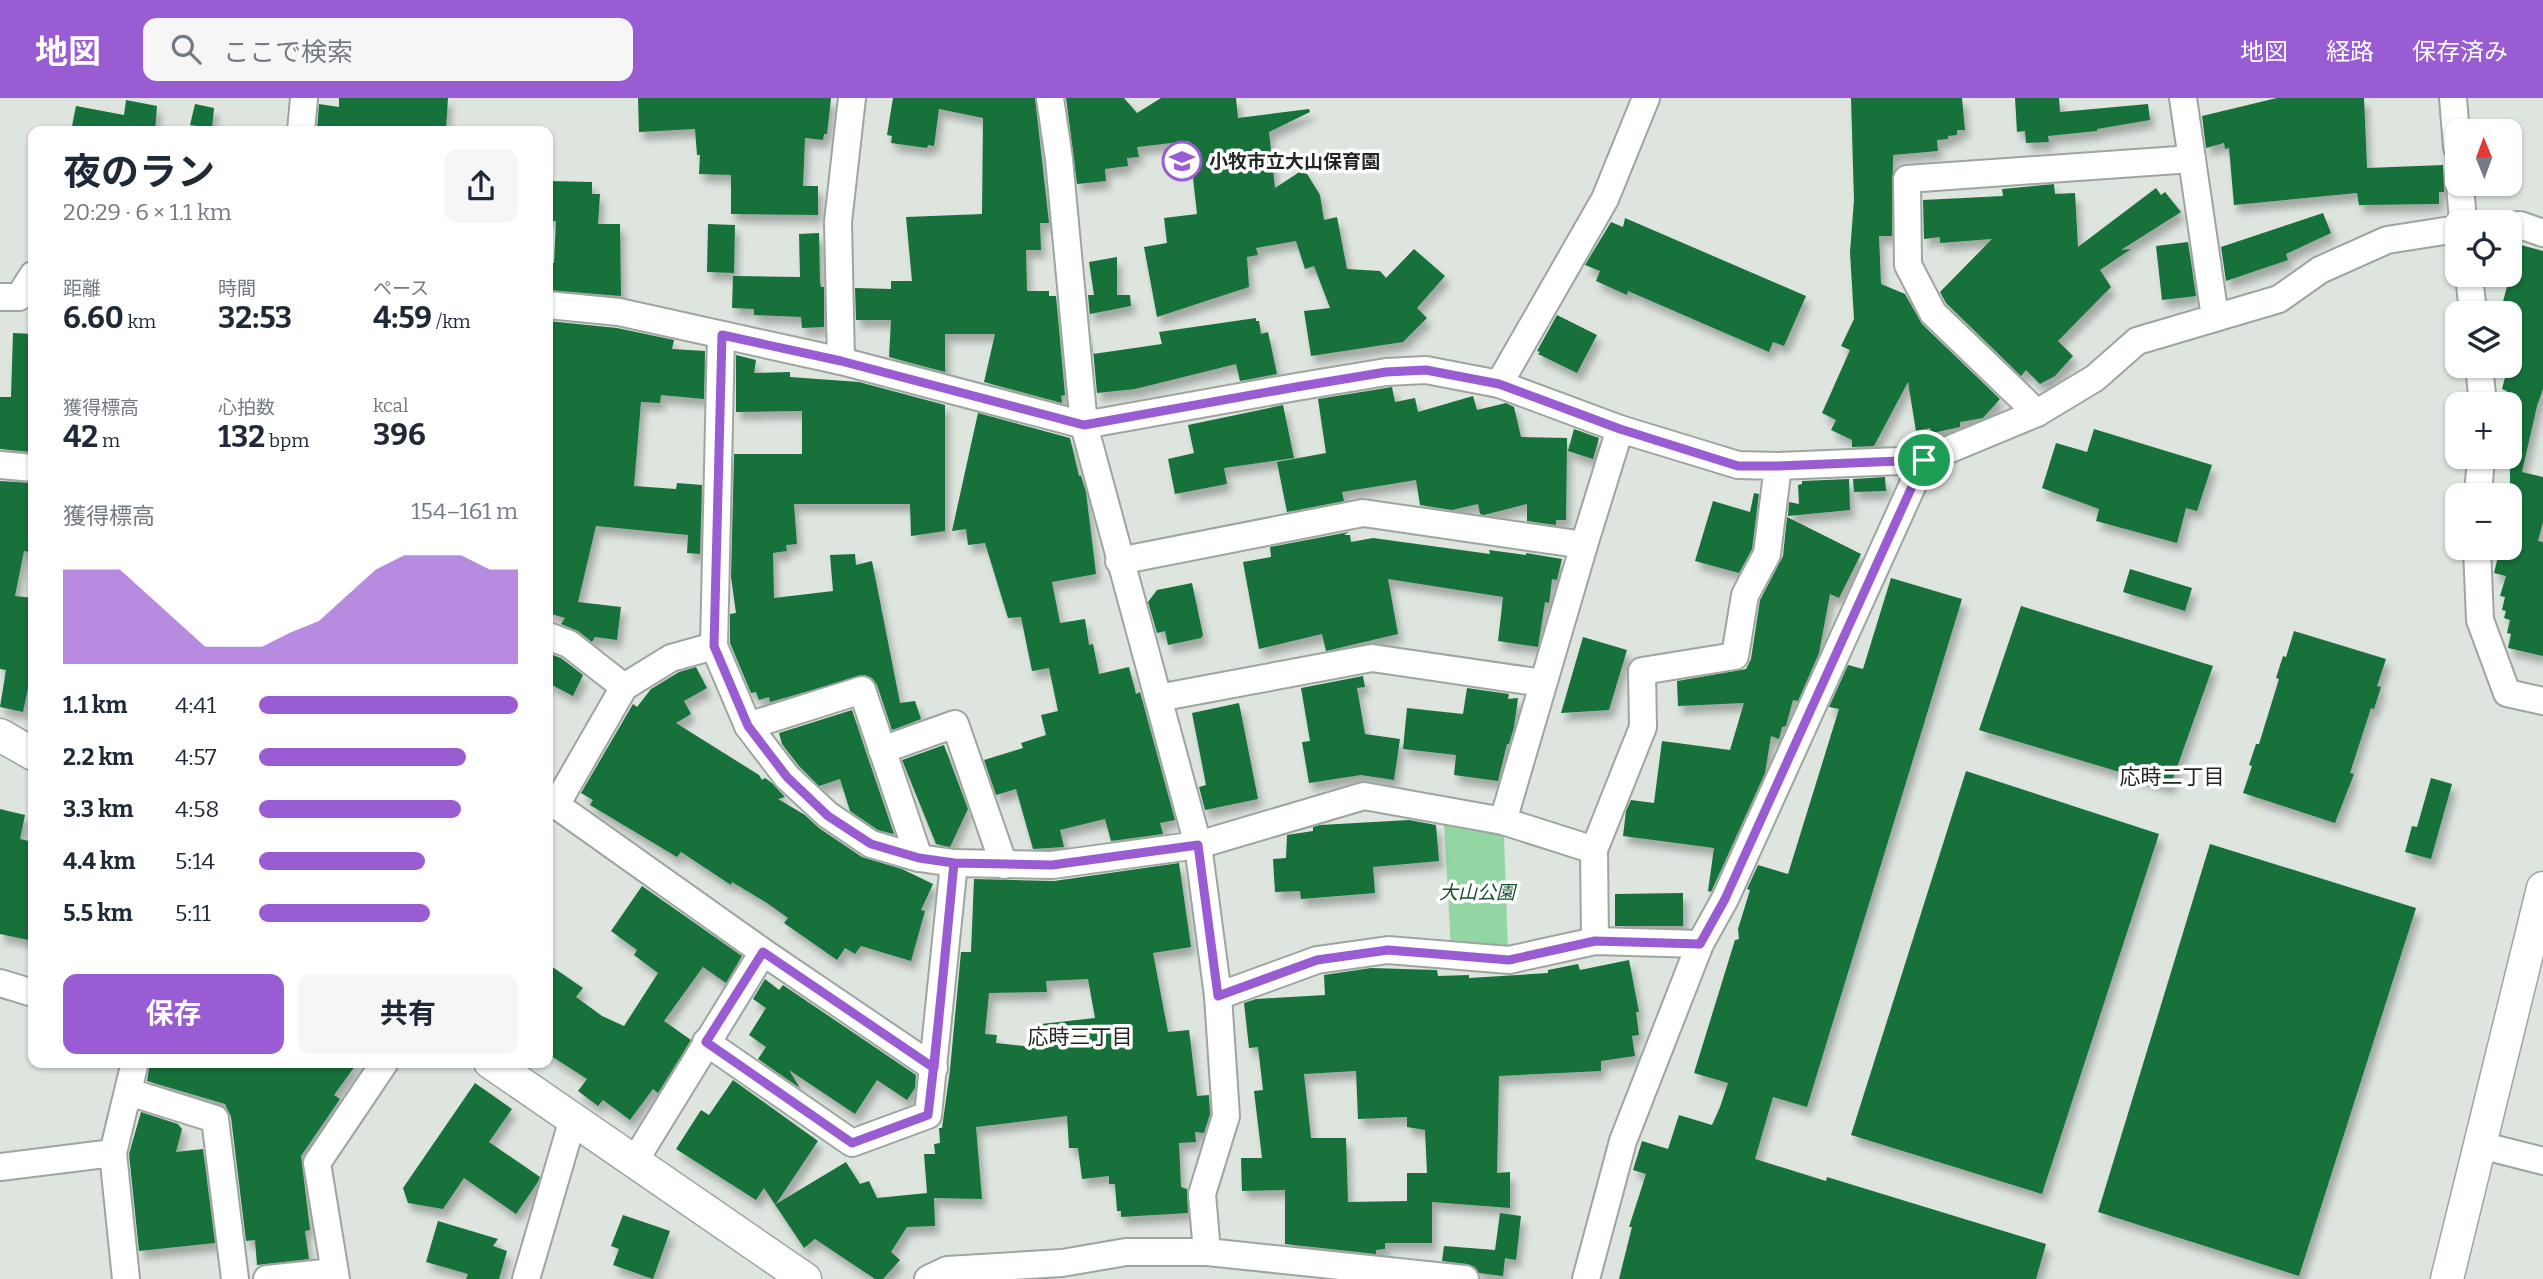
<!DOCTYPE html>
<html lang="ja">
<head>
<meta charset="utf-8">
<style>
  body { margin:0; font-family:Bitter,"Noto Sans JP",serif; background:#f6f6f7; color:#1f2937; height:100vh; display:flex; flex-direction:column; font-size:26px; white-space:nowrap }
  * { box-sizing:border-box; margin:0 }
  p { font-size:23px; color:#747a83 }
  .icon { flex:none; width:38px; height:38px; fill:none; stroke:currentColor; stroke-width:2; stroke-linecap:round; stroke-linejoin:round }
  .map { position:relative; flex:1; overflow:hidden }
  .drawer { position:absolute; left:28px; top:28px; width:525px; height:942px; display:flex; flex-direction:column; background:#fff; border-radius:14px; box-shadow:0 2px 5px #0004 }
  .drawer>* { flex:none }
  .needle { width:46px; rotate:359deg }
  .tools { position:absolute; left:2445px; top:21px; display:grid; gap:14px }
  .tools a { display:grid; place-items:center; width:77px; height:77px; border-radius:14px; background:#fff; box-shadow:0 2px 5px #0004; font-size:35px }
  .pin { position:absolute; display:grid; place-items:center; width:60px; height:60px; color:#fff; margin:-30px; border:4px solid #fff; border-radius:50%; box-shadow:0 2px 7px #0007 }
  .round { display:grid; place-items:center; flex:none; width:74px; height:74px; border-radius:14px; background:#f6f6f7 }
  .summary { display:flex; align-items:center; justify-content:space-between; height:119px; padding:0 35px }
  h1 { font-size:38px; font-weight:700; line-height:52px }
  .figures { display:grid; grid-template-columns:repeat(3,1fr); gap:10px; height:119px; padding:7px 35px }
  .figures div { display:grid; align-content:center }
  .figures b { font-size:30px; font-weight:700 }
  .figures small { font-size:19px; font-weight:400 }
  .figures p { font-size:19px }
  .chart { height:196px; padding:14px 35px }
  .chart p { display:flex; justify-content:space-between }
  .chart svg { width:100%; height:126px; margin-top:7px; fill:#995cd3; opacity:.7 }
  .cta { display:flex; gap:14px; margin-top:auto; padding:14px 35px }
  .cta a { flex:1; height:80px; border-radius:14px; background:#995cd3; color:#fff; font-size:28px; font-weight:700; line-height:80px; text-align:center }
  .cta a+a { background:#f6f6f7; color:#1f2937 }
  ul { padding:0 35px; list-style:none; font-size:23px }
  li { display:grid; grid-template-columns:112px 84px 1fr; align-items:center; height:52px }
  li i { height:18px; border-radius:9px; background:#995cd3 }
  header { display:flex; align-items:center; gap:42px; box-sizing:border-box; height:98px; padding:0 35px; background:#995cd3; color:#fff }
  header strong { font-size:33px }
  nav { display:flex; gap:38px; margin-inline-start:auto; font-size:24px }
  .search { width:490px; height:63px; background:#f6f6f7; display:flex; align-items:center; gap:18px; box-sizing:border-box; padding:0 24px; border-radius:14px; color:#747a83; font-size:26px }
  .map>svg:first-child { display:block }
  .green { fill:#92d7a3 }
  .building { fill:#19713a; fill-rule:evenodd; filter:url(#shadow) }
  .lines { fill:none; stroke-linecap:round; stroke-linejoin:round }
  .minor-casing { stroke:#9ea5a0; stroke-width:30 }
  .tertiary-casing { stroke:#9ea5a0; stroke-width:35 }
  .minor { stroke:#fff; stroke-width:26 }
  .tertiary { stroke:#fff; stroke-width:32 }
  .route-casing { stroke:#fff; stroke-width:14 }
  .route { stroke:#995cd3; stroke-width:9 }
  .labels { text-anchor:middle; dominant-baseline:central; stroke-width:7; stroke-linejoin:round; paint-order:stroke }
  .poi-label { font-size:19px; font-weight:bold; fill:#232623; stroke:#fff; text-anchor:start }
  .park-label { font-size:19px; font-style:italic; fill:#16512b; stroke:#fff }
  .neighbourhood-label { font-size:21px; fill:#232623; stroke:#fff }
</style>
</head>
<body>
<header>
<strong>地図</strong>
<div class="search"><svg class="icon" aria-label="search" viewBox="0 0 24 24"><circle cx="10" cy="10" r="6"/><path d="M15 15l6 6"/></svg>ここで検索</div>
<nav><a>地図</a><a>経路</a><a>保存済み</a></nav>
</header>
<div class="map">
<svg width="2543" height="1181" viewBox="0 0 2543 1181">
  <defs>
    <filter id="shadow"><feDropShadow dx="4.5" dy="8" stdDeviation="3.5" flood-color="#0004"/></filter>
  </defs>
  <rect width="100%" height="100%" fill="#dee5df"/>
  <polygon class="green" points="1444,725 1504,738 1508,854 1451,851"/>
  <g class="building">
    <polygon points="339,0 448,0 446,30 416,28 416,33 317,32 319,6 339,9"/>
    <polygon points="638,0 831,0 827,36 824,36 823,42 805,40 803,88 818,88 818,117 731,116 731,77 699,76 700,57 697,57 695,31 639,34"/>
    <polygon points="893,0 1035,0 1049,125 1040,125 1041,152 1026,152 1027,193 1049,193 1049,198 1056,198 1065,297 1061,298 1062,305 984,284 995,236 945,236 945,274 889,259 891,222 856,222 855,190 891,191 891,183 912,183 906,119 982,116 983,20 939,11 934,48 928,47 927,50 891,45 892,38 887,37"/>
    <polygon points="1066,0 1124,0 1137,15 1161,0 1236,0 1238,20 1309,11 1310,14 1269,34 1275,90 1304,71 1320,97 1324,122 1337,119 1347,171 1380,173 1386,180 1414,151 1445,178 1417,210 1427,220 1403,244 1311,258 1304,213 1330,210 1314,168 1305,171 1296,143 1256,150 1258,157 1247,159 1249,189 1157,219 1144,149 1167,145 1164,120 1197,116 1189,43 1137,49 1139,59 1127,60 1128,68 1105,71 1106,83 1077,86"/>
    <polygon points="1851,0 1962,0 1965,32 1957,32 1957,37 1948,38 1948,41 1937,42 1938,53 1893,57 1892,138 1879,138 1881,186 1905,196 1922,226 2000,301 1983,320 1960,324 1960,329 1932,335 1930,330 1916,333 1908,284 1874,348 1852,349 1852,342 1831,332 1836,322 1822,315 1850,252 1841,248 1854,221 1850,154 1854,102"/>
    <polygon points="2015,0 2059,0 2060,14 2148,6 2150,22 2097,31 2097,33 2048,38 2049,44 2026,45 2025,33 2017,34"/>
    <polygon points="2277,0 2364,0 2367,70 2443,67 2444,94 2439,94 2439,106 2359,107 2357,95 2234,107 2229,50 2225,51 2224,45 2206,50 2202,18"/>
    <polygon points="126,2 157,8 155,33 78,33 79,29 72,28 76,8 124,17"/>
    <polygon points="195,6 214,10 212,30 190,27"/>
    <polygon points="548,83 592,84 592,96 600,96 598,126 620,126 621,198 548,192 548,164 554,165 556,123 548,123"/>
    <polygon points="2054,86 2055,96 2075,95 2078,149 2156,90 2161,97 2165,94 2181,114 2121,152 2131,151 2100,172 2111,189 2058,243 2073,258 2055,278 2040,286 2026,272 2021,278 1946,205 1940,194 1992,141 1940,145 1940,139 1924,141 1923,102 2003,98 2002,91"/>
    <polygon points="2323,115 2331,135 2286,156 2288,162 2226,183 2221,149"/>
    <polygon points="1625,120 1806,198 1784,248 1773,244 1769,254 1628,193 1627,197 1596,183 1600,173 1585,167 1611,124 1623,129"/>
    <polygon points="708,126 735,127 734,175 707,174"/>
    <polygon points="819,135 820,184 821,189 824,189 824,229 802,230 801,219 754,217 754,211 732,210 733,178 800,179 799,136"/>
    <polygon points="2188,144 2196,198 2162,202 2156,148"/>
    <polygon points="2510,144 2543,153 2543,291 2537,308 2522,374 2543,379 2543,424 2538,443 2543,444 2543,558 2508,550 2511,536 2507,535 2510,522 2504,520 2506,513 2502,512 2505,499 2500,498 2506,478 2494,475 2500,450 2510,450 2510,301 2505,300 2507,293 2502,291 2516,237 2510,236 2510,215 2500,215 2510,177"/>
    <polygon points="1117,159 1117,197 1130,197 1131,208 1090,216 1093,256 1162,246 1159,234 1256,220 1256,223 1259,223 1261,236 1268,234 1277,276 1240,283 1236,266 1135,291 1097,295 1088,197 1094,197 1089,164"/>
    <polygon points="1557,217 1597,237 1577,275 1538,256 1540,254 1537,253"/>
    <polygon points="548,223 617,230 674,242 672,251 705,253 704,301 661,297 660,305 641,304 634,388 676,391 677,385 702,387 700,456 687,455 688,437 596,428 578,504 621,509 617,542 595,539 592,544 578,533 561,526 565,520 548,515"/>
    <polygon points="13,235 33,236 33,354 0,351 0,299 11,299"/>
    <polygon points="736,257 756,262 754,275 790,274 790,279 859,284 945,307 945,433 911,438 910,406 794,406 797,446 786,447 787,453 773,455 774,500 833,493 830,457 855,456 856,467 872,463 900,605 915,603 921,621 892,632 877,587 872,580 865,577 770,604 769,599 759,602 756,594 751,595 730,545 730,516 736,515 731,479 734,356 802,356 802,313 736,314"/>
    <polygon points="1392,289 1395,304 1415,300 1418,314 1473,298 1477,312 1506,305 1514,309 1521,339 1567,340 1566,422 1556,422 1556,427 1527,423 1527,406 1484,417 1480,416 1478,406 1452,412 1420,407 1416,382 1342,394 1344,403 1287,414 1277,364 1326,355 1318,301"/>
    <polygon points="1283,307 1294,360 1224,370 1227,386 1175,396 1168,361 1194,355 1188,327"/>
    <polygon points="978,315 1070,340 1079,378 1081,378 1086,394 1096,476 1052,484 1060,525 1085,521 1089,547 1093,546 1099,576 1129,569 1136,596 1140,594 1175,722 1160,725 1163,736 1111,743 1105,721 1060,732 1064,749 1033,751 1016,691 996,697 984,662 1023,650 1021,645 1046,637 1041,617 1058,613 1049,570 1032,573 1021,519 1008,520 985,445 968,447 966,431 952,433"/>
    <polygon points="1574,331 1599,340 1593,361 1568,353"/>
    <polygon points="2094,331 2212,367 2197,413 2186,410 2177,445 2096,423 2099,411 2042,390 2056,345 2087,354"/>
    <polygon points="1885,379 1886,393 1854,394 1853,381"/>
    <polygon points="1849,381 1850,412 1788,418 1789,404 1799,406 1798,387 1802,386 1802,383"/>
    <polygon points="0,383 33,385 33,455 24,453 15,498 33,500 33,591 28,590 23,614 0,609 6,572 0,571"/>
    <polygon points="1754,395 1759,396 1752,451 1739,475 1695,463 1713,403 1750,414"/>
    <polygon points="1787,419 1861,456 1839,500 1830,496 1819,555 1798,603 1793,602 1786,628 1782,629 1779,641 1771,638 1765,675 1711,794 1708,793 1714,750 1623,738 1626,713 1631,702 1654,705 1662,643 1730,652 1744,605 1678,608 1677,583 1746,571 1751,561 1760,502 1783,458"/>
    <polygon points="1349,434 1344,437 1350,437 1351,444 1373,440 1490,456 1489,452 1526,457 1526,455 1562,461 1557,482 1552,481 1549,505 1545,504 1538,549 1498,543 1503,499 1388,481 1398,536 1326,553 1322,536 1259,551 1243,464 1271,459 1270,449"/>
    <polygon points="2130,471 2192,490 2185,513 2123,494"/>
    <polygon points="1891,480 1962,501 1807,1009 1773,999 1755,1061 1826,1083 1827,1079 2046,1146 2036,1181 1619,1181 1632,1129 1629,1129 1646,1076 1633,1072 1642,1043 1668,1051 1679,1017 1712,1027 1720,1009 1728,985 1694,975 1735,842 1739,841 1738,831 1750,792 1747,791 1758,767 1788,776 1839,611 1829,609 1848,567 1863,571"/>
    <polygon points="1192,485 1203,537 1201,540 1168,547 1165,533 1157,535 1148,504 1157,492"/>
    <polygon points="2021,508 2213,568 2170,689 1979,632"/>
    <polygon points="2294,533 2386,561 2377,588 2381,589 2374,611 2371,610 2350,675 2354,676 2335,725 2243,695 2252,668 2249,667 2256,646 2259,646 2279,581 2276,580 2283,558 2286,559"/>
    <polygon points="1583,539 1627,552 1609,612 1561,615"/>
    <polygon points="548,555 561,560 583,577 573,598 548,585"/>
    <polygon points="696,569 707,590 684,603 691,616 676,625 759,677 762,682 765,680 772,685 785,699 778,701 805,717 819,730 862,759 902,771 933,786 921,812 925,813 911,863 861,848 855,856 845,850 837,862 784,825 788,820 767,805 732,784 731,787 681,754 677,759 590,707 593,702 581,695 633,606 637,609 651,591 679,574"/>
    <polygon points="1363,578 1365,589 1357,590 1365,636 1400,641 1394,682 1361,677 1309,685 1302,644 1310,643 1301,590"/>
    <polygon points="1467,590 1509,596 1508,601 1518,600 1514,629 1509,646 1507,646 1498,683 1454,677 1456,657 1403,651 1407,610 1463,616"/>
    <polygon points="1239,605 1258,701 1205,712 1199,689 1206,687 1192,615"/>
    <polygon points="852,612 867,657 894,736 878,732 850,713 840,681 819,688 799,668 782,646 779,635"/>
    <polygon points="944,647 968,711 950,749 936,746 902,662"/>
    <polygon points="1966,673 2159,736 2042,1096 1851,1037"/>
    <polygon points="2431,680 2452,686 2431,761 2405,754 2412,728 2417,729"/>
    <polygon points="0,711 25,717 20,741 33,744 33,843 0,836"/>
    <polygon points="1409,722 1436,727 1439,763 1373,769 1375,795 1301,801 1300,793 1275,794 1273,761 1286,760 1287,737 1313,733 1313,729 1320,727"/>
    <polygon points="2210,746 2416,810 2299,1178 2098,1114"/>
    <path d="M1179,765L1191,849L1153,855L1168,934L1189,932L1197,998L1209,997L1210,1016L1204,1035L1195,1034L1196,1044L1179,1045L1181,1089L1187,1091L1188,1115L1121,1119V1113H1117L1115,1086H1109V1078L1082,1081L1078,1050H1069L1067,1018L976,1029L982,1101L934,1100L935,1128L907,1129L891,1154L900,1162L883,1181H875L815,1141L804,1150L764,1090L756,1102L676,1051L701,1012L709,1017L733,982L818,1043L776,1106L846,1064L860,1086L869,1083L877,1100L927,1095L924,1056H935L934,1046L940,1045L939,1030H942L950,972L961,854H971L974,781L1054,783ZM1088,881L1095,920L1041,926L1042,950L996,945L997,937L985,936L989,895L1047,894L1046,883Z"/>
    <polygon points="642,788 742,858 726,885 703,869 664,923 691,942 658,995 653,991 630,1022 603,1002 598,1008 578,993 587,981 548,956 548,866 583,890 576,899 602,918 624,928 658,875 634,857 637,852 611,833"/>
    <polygon points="1683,795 1683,828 1615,828 1615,796"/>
    <path d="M1629,862L1639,914H1636L1639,937L1632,938L1635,958L1601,963V973L1499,978L1497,1075L1510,1074V1110L1432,1104V1145H1385V1151L1376,1152V1156L1285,1146V1092L1242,1093L1241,1060H1262L1254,993L1263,992L1258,949L1249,950L1244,905L1256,901L1325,897L1324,877L1371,870L1437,872L1438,878L1469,877V880L1548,875V872L1578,866L1580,872ZM1356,973L1358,1021L1407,1019V1029L1425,1032L1427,1075H1407V1103L1348,1104L1346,1040H1311L1304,976Z"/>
    <polygon points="765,881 779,892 783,887 916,977 915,990 907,1002 877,982 855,1016 789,972 800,990 758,961 766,949 749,937 766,910 753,901"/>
    <polygon points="150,964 358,964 334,997 340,1001 301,1058 310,1132 305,1133 309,1161 257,1167 255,1142 246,1143 231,1019 225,1006 147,983"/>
    <polygon points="475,985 512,1011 489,1044 540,1079 538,1084 516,1116 464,1080 443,1111 408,1105 403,1090"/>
    <polygon points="141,1014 178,1026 182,1031 176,1054 203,1051 215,1145 139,1153 129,1056"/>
    <polygon points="1500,1115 1521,1118 1516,1162 1505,1160 1503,1178 1479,1175 1475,1169 1467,1166 1442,1163 1444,1148 1495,1152"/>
    <polygon points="623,1117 670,1133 653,1181 613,1167 619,1151 611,1148"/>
    <polygon points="438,1123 498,1141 493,1148 507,1153 499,1181 466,1181 468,1176 426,1164"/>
  </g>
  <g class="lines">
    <defs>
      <g id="minor">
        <polyline points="2183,0 2215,219"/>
        <polyline points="2453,0 2457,49"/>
        <polyline points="301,33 304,0"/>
        <polyline points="2460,86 2463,124"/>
        <polyline points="2510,128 2520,127 2543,135"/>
        <polyline points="2469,177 2473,215"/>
        <polyline points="0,199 19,199 33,177"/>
        <polyline points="548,207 619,214 841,263 1084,327 1296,289 1386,274 1426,272 1499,286 1620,331 1738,367 1778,368 1924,362 2037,315 2095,280 2137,243 2279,201 2320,172 2387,142 2457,131"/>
        <polyline points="721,237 714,548 748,628 787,679 828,717 871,746 919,760 954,765 1052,767 1198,747 1364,698 1503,723 1594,752"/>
        <polyline points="841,263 838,124 852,0"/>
        <polyline points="2479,268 2483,306"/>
        <polyline points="1499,286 1605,101 1646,0"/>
        <polyline points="2037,315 1933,215 1908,167 1907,81 2192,61"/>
        <polyline points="0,367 33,370"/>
        <polyline points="2478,397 2481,359"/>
        <polyline points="2477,450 2480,522 2507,595 2543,603"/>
        <polyline points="1119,463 1363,415 1584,447"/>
        <polyline points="548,538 569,546 624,589"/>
        <polyline points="714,548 671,560 624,589 556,707 763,854 934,970"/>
        <polyline points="1158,600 1372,560 1543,585"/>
        <polyline points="748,628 862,592 919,760"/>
        <polyline points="882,652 955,626 1004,767"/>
        <polyline points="1503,723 1584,447 1620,331"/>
        <polyline points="1595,843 1594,752 1643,629 1642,573 1735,558 1745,497 1767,456 1778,368"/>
        <polyline points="0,885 33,895"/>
        <polyline points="1218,898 1317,862 1388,852 1509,862 1595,843 1700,846"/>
        <polyline points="706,944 852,1045 928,1017 954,765"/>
        <polyline points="129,994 215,1021 235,1181"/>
        <polyline points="2480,1047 2543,1063"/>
        <polyline points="634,1064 763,854"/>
        <polyline points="0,1069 113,1055"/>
        <polyline points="1207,1154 1465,1181"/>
        <polyline points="126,1181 113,1055 135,964"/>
        <polyline points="267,1181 334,1174"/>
        <polyline points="336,1181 317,1065 385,964"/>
        <polyline points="526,1181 573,1021"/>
        <polyline points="928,1181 947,1172 1062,1165 1126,1154 1207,1154 1202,1096 1226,1018 1218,898 1198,747 1084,327 1059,61 1050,0"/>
        <polyline points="1586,1181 1623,1043 1700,846 1725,801 1924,362"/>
      </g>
      <g id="tertiary">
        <polyline points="0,637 33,656"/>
        <polyline points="490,964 805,1181"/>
        <polyline points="2447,1181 2543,790"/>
      </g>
    </defs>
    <use href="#minor" class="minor-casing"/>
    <use href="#tertiary" class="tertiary-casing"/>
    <use href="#minor" class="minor"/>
    <use href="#tertiary" class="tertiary"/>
  </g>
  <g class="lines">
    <defs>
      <path id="route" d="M1924,362L1778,368H1738L1620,331L1499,286L1426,272L1386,274L1296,289L1084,327L841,263L722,237L714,548L748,628L787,679L828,718L871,746L919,760L954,765L934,970L763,854L706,944L852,1045L928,1017C938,934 946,849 954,765L1052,767L1198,747L1218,898L1317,862L1388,852L1509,862L1595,843L1700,846L1725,801L1924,362"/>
    </defs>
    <use href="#route" class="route-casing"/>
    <use href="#route" class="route"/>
  </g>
  <defs>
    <symbol id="school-ring" viewBox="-11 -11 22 22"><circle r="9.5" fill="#fff" stroke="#995cd3" stroke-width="1.5"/><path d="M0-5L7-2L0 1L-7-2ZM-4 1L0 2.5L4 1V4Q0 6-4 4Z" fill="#995cd3"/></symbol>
  </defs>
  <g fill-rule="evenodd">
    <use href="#school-ring" x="1160" y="41" width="44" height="44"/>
  </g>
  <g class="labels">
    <g class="poi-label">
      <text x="1209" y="63">小牧市立大山保育園</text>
    </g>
    <g class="park-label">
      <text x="1477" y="794">大山公園</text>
    </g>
    <g class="neighbourhood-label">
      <text x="2172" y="679">応時二丁目</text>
      <text x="1080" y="939">応時三丁目</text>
    </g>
  </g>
</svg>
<div class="tools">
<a><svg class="needle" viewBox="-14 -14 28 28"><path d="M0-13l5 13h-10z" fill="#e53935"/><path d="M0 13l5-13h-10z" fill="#747a83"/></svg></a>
<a><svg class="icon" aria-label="locate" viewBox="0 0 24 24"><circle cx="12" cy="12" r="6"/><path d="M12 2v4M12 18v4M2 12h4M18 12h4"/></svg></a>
<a><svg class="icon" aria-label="layers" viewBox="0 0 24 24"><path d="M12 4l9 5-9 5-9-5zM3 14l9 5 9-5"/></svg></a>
<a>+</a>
<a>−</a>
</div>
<div class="pin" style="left:1924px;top:362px;background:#1e9e55"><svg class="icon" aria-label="arrive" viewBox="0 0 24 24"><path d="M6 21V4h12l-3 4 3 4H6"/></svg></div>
<section class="drawer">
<div class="summary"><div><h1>夜のラン</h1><p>20:29 · 6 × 1.1 km</p></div><a class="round"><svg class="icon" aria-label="share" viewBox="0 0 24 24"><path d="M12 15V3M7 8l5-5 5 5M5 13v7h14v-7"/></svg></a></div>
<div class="figures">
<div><p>距離</p><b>6.60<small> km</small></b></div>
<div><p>時間</p><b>32:53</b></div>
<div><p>ペース</p><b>4:59<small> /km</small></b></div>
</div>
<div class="figures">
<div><p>獲得標高</p><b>42<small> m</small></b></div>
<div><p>心拍数</p><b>132<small> bpm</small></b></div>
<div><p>kcal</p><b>396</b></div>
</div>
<div class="chart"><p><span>獲得標高</span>154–161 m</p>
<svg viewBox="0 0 160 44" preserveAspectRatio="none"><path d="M0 44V11L10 11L20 11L30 20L40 29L50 38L60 38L70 38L80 33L90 29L100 20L110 11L120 6L130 6L140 6L150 11L160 11V44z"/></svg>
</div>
<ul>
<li><b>1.1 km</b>4:41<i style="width:100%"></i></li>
<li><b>2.2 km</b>4:57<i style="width:80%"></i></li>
<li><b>3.3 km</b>4:58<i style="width:78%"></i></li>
<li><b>4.4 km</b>5:14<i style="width:64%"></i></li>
<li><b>5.5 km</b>5:11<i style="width:66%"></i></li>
</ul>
<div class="cta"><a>保存</a><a>共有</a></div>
</section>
</div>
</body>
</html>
